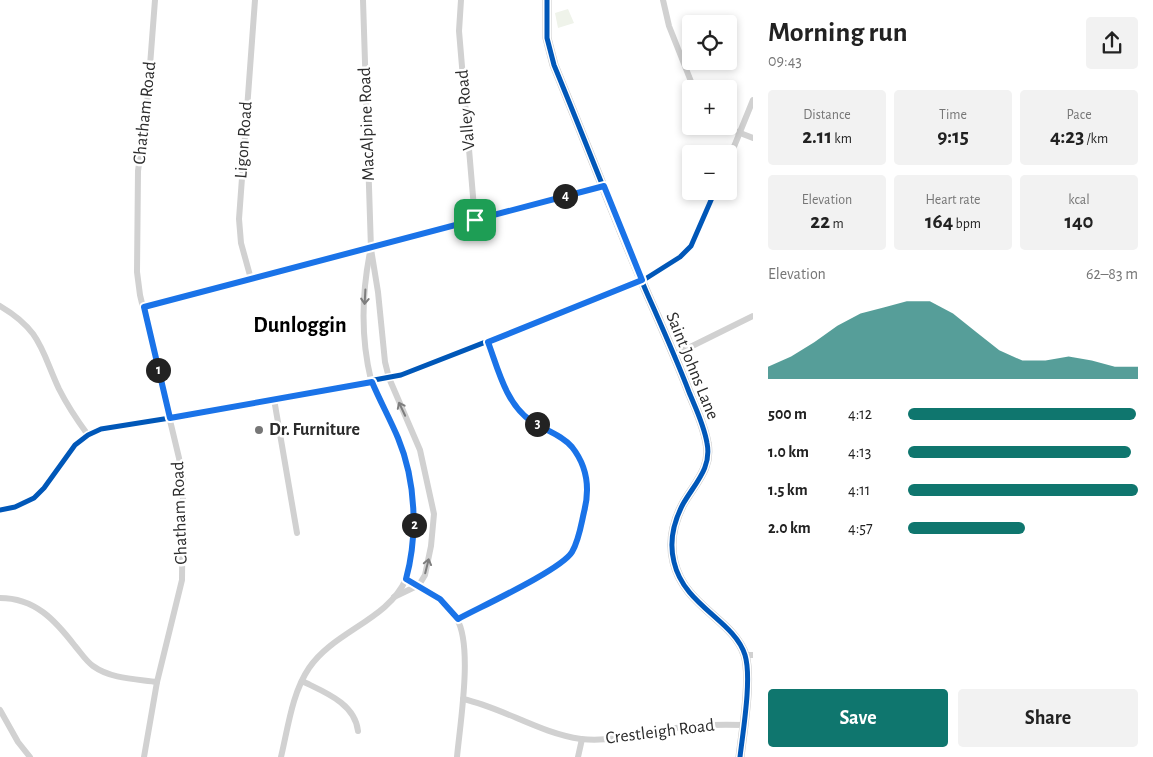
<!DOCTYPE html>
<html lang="en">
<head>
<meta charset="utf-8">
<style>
  body { margin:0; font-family:"Alegreya Sans",sans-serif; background:#f2f2f2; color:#222; height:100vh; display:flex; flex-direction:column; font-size:19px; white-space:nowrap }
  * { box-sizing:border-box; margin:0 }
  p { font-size:16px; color:#767676 }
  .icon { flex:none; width:28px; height:28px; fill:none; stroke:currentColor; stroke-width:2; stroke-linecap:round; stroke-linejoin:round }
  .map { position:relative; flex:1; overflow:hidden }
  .side { display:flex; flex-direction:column; background:#fff; width:400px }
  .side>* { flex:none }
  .buttons { position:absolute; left:682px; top:15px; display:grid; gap:10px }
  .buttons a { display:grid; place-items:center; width:55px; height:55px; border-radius:5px; background:#fff; box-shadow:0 2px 8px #0003; font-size:25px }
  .pin { position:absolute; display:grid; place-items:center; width:42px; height:42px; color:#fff; margin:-21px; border-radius:10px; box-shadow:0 2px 8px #0006 }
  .km { position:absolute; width:25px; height:25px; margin:-12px; border-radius:50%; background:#222; color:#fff; font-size:14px; line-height:25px; text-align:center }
  .round { display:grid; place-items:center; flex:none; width:52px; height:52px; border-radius:5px; background:#f2f2f2 }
  .head { display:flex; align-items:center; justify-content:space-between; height:85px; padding:0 15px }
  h1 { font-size:28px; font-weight:700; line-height:38px }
  .metrics { display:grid; grid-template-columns:repeat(3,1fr); gap:8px; height:85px; padding:5px 15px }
  .metrics div { display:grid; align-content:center; border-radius:5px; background:#f2f2f2; text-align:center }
  .metrics b { font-size:21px; font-weight:700 }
  .metrics small { font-size:14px; font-weight:400 }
  .metrics p { font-size:14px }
  .chart { height:140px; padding:10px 15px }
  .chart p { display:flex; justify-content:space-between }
  .chart svg { width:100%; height:90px; margin-top:5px; fill:#0f766e; opacity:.7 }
  .action { display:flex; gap:10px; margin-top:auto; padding:10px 15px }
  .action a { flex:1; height:58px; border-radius:5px; background:#0f766e; color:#fff; font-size:20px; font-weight:700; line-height:58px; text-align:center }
  .action a+a { background:#f2f2f2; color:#222 }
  ul { padding:0 15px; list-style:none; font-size:16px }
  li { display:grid; grid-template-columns:80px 60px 1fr; align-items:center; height:38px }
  li i { height:12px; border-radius:6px; background:#0f766e }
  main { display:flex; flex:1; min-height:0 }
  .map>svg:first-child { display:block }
  .green { fill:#eff3ea }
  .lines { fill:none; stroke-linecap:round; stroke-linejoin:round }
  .street { stroke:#d1d1d1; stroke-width:6 }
  .secondary { stroke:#cacaca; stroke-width:9 }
  .cycleway-casing { stroke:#fff; stroke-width:8 }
  .cycleway { stroke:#0057b8; stroke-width:5 }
  .oneway { stroke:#7e7e7e }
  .route-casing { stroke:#fff; stroke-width:10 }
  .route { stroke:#1a73e8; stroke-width:6 }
  .poi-dot { fill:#767676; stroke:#fff; stroke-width:2 }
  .labels { text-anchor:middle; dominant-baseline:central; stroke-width:5; stroke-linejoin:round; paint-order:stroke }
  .street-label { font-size:18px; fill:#2c2c2c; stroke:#fff }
  .poi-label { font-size:18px; font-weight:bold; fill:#2c2c2c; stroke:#fff; text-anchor:start }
  .district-label { font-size:22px; font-weight:bold; fill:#000; stroke:#fff }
</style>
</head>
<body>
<main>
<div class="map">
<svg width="753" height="757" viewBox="0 0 753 757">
  <rect width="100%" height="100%" fill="#fff"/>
  <polygon class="green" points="568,9 574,23 558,28 555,13"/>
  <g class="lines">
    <g class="street">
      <polyline points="363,0 371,249 378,292 385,362 389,378 420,450 434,514 431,546 425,575 419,585 394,597"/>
      <polyline points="461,0 459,31 475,220"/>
      <polyline points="663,0 669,26 694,89"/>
      <polyline points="722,126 753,138"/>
      <polyline points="729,159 753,100"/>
      <polyline points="251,279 241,243 239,219 255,0"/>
      <path d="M0,306C41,330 41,350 59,389C67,405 77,420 88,435"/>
      <polyline points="144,307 604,186"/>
      <polyline points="674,355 753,316"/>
      <polyline points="274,399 297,533"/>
      <polyline points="0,510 15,507 34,498 44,488 75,445 88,435 101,429 170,418 401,375 642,281 680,257 691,246 715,191"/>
      <path d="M405,579C424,588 447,600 457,619C473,647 460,724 457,757"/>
      <path d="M0,598C35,598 55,620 75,646C81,653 86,661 93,666C111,679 136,679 157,682"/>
      <path d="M458,619L557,566C574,553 577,537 583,517C592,484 586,453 555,433C542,425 527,421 517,408C503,390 496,363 488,342"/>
      <polyline points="745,655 753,655"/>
      <path d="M302,681C324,692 355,703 358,731"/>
      <path d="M463,699C504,708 539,733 581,739C611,742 639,734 668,729C693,725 718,724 744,725"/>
      <polyline points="0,710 18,742 30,757"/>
      <polyline points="144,757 157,682 182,580 183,483 179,458 140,295 137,272 138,171 147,105 155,0"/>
      <path d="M281,757C288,728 292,693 309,668C334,631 388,620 406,579C410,569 412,556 413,546C418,516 410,466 398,438C390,419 377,400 371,380C361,339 362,293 370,252"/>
      <polyline points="578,757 582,739"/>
    </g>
    <path class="secondary" d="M547,0V38L554,65C585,140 614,216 646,291C661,325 676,358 689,392C696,409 704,425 707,443C712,468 695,483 683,504C673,523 669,542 674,562C684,606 734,620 745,655C752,678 743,731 740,757"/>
    <defs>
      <g id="cycleway">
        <path d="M547,0V38L554,65C585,140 614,216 646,291C661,325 676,358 689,392C696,409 704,425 707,443C712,468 695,483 683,504C673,523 669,542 674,562C684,606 734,620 745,655C752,678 743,731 740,757"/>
        <polyline points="0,510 15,507 34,498 44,488 75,445 88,435 101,429 170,418 401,375 642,281 680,257 691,246 715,191"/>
      </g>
    </defs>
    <use href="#cycleway" class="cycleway-casing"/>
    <use href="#cycleway" class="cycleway"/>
  </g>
  <defs><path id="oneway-shaft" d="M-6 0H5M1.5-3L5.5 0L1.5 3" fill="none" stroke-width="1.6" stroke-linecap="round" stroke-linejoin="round" transform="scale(1.25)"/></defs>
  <g class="oneway">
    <use href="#oneway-shaft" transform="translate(365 297) rotate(93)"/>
    <use href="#oneway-shaft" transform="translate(402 409) rotate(-115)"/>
    <use href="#oneway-shaft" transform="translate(427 566) rotate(-76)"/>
  </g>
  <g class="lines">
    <defs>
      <path id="route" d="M604,186L642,280L488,342C498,369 506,404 531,421C544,430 561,434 572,447C587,466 590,489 584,512C581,525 579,540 572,552C561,570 480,607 458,619L440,599L406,579C418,535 416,481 398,438C390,419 380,401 372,382L170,418L144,307Z"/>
    </defs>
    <use href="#route" class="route-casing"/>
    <use href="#route" class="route"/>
  </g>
  <circle class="poi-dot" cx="259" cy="430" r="5"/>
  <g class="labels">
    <g class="street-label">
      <text transform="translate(466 110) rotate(-95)">Valley Road</text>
      <text transform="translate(145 113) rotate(-84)">Chatham Road</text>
      <text transform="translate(367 124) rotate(-92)">MacAlpine Road</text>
      <text transform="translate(244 140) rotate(-86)">Ligon Road</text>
      <text transform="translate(692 366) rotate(68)">Saint Johns Lane</text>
      <text transform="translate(180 513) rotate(-92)">Chatham Road</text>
      <text transform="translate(660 732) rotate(-7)">Crestleigh Road</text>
    </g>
    <g class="poi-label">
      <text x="269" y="430">Dr. Furniture</text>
    </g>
    <g class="district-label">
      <text x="300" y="325">Dunloggin</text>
    </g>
  </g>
</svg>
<div class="buttons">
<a><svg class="icon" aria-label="locate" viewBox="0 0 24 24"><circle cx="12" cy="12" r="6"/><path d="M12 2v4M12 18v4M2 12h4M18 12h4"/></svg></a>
<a>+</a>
<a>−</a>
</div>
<div class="pin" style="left:475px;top:220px;background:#1e9e55"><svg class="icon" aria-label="arrive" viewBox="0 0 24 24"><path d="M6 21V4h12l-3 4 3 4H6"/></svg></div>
<b class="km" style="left:158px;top:370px">1</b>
<b class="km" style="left:414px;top:525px">2</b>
<b class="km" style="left:537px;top:424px">3</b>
<b class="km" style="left:565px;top:196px">4</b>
</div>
<section class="side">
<div class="head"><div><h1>Morning run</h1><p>09:43</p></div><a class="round"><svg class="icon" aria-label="share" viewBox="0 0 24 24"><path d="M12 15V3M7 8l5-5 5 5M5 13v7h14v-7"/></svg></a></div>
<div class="metrics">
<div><p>Distance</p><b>2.11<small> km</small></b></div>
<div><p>Time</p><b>9:15</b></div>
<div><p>Pace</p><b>4:23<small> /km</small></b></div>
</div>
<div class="metrics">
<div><p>Elevation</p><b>22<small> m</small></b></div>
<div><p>Heart rate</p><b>164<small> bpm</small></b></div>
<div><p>kcal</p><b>140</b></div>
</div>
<div class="chart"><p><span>Elevation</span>62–83 m</p>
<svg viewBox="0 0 160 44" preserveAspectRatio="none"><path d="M0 44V38L10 33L20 26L30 18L40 12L50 9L60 6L70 6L80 12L90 21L100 30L110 35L120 35L130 33L140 35L150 38L160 38V44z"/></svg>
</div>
<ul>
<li><b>500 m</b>4:12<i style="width:99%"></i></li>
<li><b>1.0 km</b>4:13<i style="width:97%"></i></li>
<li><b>1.5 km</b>4:11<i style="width:100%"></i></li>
<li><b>2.0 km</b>4:57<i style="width:51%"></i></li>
</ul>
<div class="action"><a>Save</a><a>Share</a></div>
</section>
</main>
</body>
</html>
